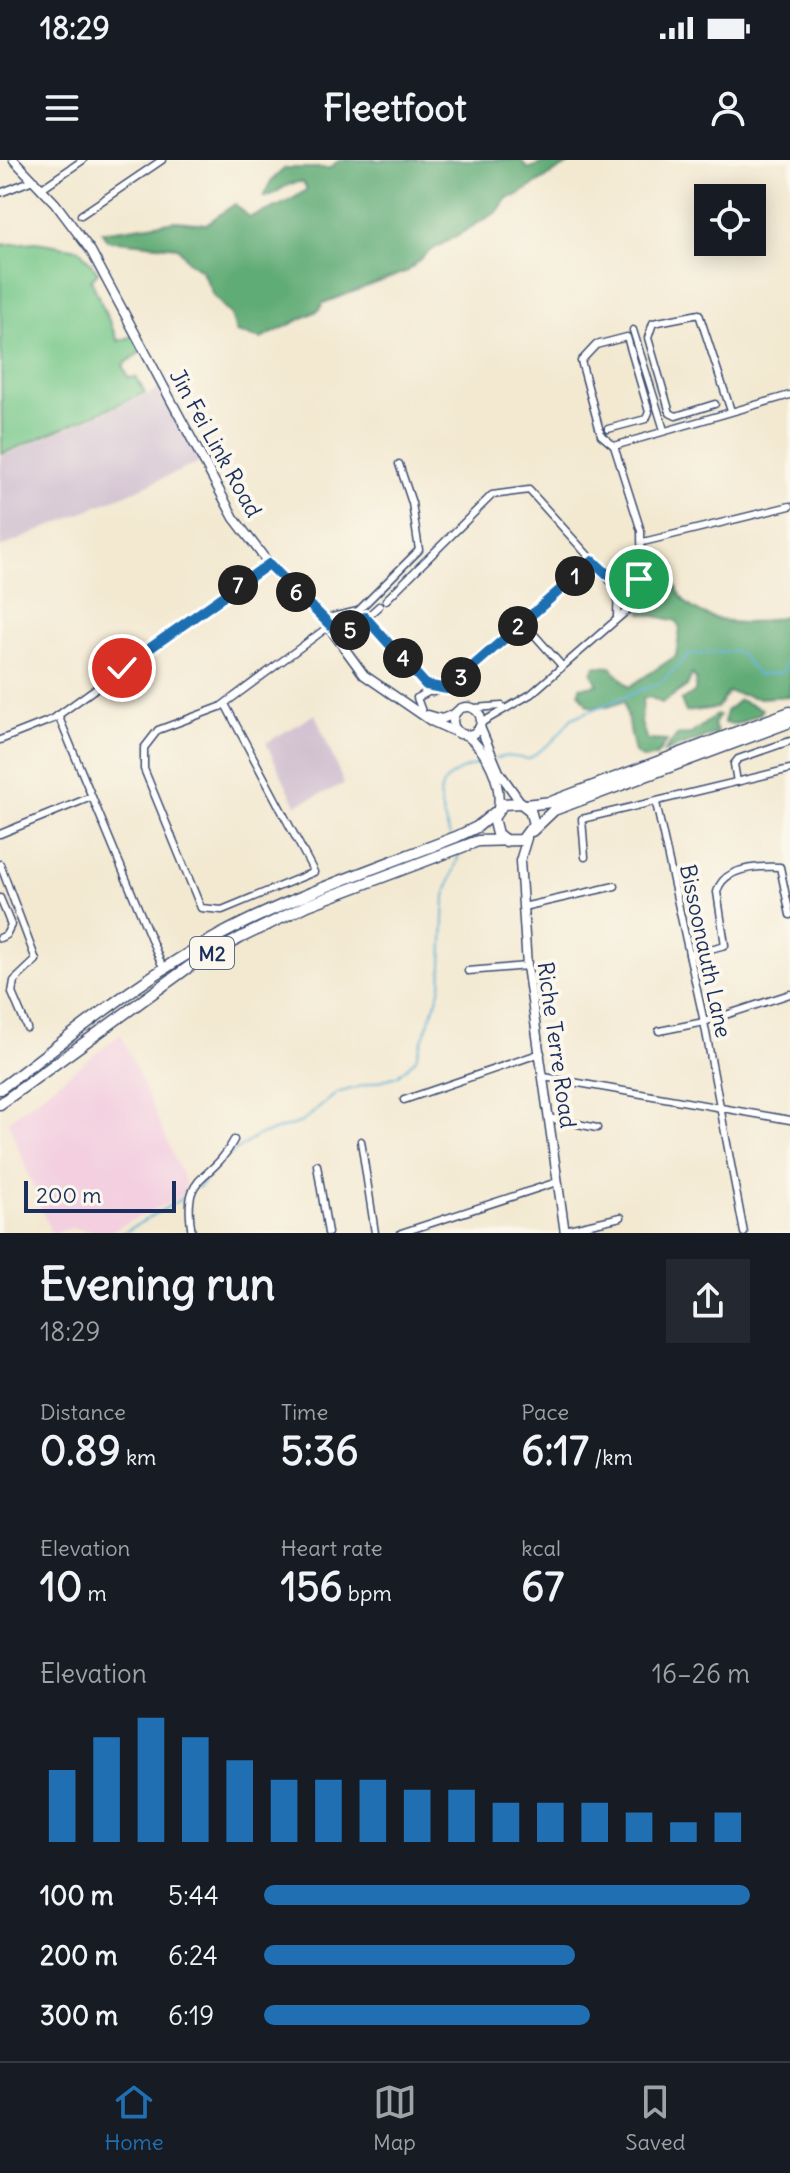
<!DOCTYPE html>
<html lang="en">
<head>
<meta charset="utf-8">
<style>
  body { margin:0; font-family:Delius,sans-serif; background:#242831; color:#f1f3f6; height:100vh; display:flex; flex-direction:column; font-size:30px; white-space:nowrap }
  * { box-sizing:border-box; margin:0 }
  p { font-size:26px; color:#9ea1a6 }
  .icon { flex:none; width:44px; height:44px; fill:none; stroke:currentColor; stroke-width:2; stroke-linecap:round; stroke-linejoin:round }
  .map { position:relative; height:1073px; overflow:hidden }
  .panel { display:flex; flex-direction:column; background:#171b24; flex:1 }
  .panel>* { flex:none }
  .controls { position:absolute; left:694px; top:24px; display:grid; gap:16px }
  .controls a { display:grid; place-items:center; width:72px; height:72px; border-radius:0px; background:#171b24; box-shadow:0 4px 20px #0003; font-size:40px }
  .scale { position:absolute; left:24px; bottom:20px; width:152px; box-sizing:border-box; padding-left:8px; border:4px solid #1b2f5e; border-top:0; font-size:22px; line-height:28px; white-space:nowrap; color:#1b2f5e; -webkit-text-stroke:6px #fbf7ec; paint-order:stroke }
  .pin { position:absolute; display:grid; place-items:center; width:68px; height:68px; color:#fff; margin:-34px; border:4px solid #fff; border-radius:50%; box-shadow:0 2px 8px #0007 }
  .km { position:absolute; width:40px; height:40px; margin:-20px; border-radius:50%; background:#222; color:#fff; font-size:22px; line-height:40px; text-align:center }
  .round { display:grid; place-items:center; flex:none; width:84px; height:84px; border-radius:0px; background:#242831 }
  .headline { display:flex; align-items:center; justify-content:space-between; height:136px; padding:0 40px }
  h1 { font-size:44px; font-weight:700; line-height:60px }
  .stats { display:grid; grid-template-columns:repeat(3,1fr); gap:12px; height:136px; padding:8px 40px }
  .stats div { display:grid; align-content:center }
  .stats b { font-size:40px; font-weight:700 }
  .stats small { font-size:22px; font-weight:400 }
  .stats p { font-size:22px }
  .chart { height:224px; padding:16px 40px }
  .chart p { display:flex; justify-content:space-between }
  .chart svg { width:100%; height:144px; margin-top:8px; stroke:#1f6fb2; stroke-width:6 }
  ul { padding:0 40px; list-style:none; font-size:26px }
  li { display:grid; grid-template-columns:128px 96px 1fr; align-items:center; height:60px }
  li i { height:20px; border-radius:10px; background:#1f6fb2 }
  .status { display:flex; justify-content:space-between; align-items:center; height:56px; padding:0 40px; background:#171b24; direction:ltr }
  .status svg { height:22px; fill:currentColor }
  header { display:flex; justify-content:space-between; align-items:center; height:104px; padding:0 40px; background:#171b24; font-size:36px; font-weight:700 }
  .tab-bar { display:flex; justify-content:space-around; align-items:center; height:112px; border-top:2px solid #363941; background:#171b24; font-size:22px; color:#9ea1a6 }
  .tab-bar a { display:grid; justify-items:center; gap:4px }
  .tab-bar .current { color:#1f6fb2 }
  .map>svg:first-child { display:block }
  .built { fill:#f3cfe0 }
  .industrial { fill:#cfbdcf }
  .green { fill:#77c88a; stroke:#497c74; stroke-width:2 }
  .forest { fill:#61ac76; stroke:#3e6e6a; stroke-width:2 }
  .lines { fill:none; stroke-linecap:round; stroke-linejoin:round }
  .stream { stroke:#56add3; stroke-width:2 }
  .minor-casing { stroke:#3b4b6f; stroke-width:9 }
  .major-casing { stroke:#3b4b6f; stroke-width:11 }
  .highway-casing { stroke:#3b4b6f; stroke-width:13 }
  .minor { stroke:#fff; stroke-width:6 }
  .major { stroke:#fff; stroke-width:8 }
  .highway { stroke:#fff; stroke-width:10 }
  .route-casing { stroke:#fff; stroke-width:16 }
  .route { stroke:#1f6fb2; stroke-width:10 }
  .labels { text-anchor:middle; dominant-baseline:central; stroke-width:8; stroke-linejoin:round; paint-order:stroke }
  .shield { fill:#fbf7ec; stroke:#5e6b89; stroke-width:2 }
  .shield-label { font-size:20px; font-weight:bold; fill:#1b2f5e }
  .street-label { font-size:22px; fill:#1b2f5e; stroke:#fbf7ec }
</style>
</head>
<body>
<div class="status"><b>18:29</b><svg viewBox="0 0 49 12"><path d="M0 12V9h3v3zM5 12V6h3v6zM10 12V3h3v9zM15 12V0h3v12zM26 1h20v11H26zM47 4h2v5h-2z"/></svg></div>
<header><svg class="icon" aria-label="menu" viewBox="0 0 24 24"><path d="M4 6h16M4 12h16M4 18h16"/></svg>Fleetfoot<svg class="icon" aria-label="person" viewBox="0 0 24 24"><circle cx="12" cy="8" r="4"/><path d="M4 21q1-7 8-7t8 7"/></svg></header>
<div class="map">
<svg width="790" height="1073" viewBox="0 0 790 1073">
  <rect width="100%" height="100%" fill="#fbf7ec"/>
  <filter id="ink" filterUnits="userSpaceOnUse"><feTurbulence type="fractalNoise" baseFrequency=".0125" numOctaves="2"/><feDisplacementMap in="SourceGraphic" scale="16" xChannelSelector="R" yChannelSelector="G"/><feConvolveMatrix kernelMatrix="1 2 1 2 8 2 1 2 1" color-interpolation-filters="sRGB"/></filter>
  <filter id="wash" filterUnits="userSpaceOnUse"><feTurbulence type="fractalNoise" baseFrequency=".006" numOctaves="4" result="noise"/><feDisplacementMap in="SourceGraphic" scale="32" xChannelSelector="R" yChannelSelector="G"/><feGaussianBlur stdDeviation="1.8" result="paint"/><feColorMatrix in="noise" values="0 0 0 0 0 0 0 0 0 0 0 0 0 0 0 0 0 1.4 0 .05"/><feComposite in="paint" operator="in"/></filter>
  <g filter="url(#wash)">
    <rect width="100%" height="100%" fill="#f3e9d1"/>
    <polygon class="built" points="121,874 185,1022 184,1035 106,1073 72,1068 51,1073 8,961"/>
    <g class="industrial">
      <polygon points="160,229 203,301 0,388 0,297"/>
      <polygon points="315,554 344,624 296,645 266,583"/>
    </g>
    <polygon class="green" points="36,82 79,89 98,112 91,120 118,181 134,176 142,191 123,205 128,218 136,217 145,233 2,294 0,85"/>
    <g class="forest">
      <path d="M339,0H521L528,9L552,0H575L516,36L507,38L497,52L427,93L408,111L323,143L319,150L261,179L236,172L231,155L213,135L202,111L188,101L178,87L107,80L102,72L176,61L206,64L235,44L249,57C269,51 291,42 307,29L303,22C285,21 279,35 263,37L271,21L285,8H330Z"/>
      <path d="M667,427H677C684,453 722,463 746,463C760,463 776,457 790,455V536L758,538L728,532L717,548L686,552L681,541L695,532L696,519L692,514L687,526L662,543L650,537L643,539L641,563L647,580L667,581L656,596L644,599L635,593L624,541L608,547L588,546L579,532L580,527L598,525L592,513L595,506L611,507L629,527L676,496L680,469L677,461L642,453L636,446Z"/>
      <polygon points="739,540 762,549 761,553 737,564 724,563 726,551"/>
      <polygon points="716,555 719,556 714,564 717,573 664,592 677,575 691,574"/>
    </g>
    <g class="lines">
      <g class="stream">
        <polyline points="495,599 506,596 529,599 553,581 572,558 661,522 689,495 733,491 742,495 757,515 782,513 790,488"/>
        <path d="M450,676C433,629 434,616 485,602"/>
        <polyline points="228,996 257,976 302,962 337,933 397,916 415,900 441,828 445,736 458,698 457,694"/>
        <polyline points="198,1028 212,1012"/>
        <polyline points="123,1073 190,1034"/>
      </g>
    </g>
  </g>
  <g filter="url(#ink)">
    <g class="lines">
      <defs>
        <g id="minor">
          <polyline points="42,28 83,0"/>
          <polyline points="0,33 33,20"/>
          <polyline points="81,55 162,0"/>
          <polyline points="633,170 664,270"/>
          <polyline points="715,244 676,256 670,253 648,178 653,163 699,154 731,251"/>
          <polyline points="608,269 646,259 649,252 627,177 596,185 581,201 601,275 614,286 641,371 642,433 632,441 620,436"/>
          <polyline points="614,286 790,235"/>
          <polyline points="643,382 790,346"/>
          <polyline points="386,440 492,335 529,330 593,401"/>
          <polyline points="365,457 426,525 425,532"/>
          <polyline points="617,457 618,423 641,406"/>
          <polyline points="323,459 358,451 419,390 412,343 399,304"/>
          <polyline points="523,462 562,506"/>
          <polyline points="339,482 379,446"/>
          <polyline points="432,532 451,526 593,401 617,429"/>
          <polyline points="225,544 314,712 222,750 201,748 144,609 144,588 158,570 220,547 328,467"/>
          <polyline points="474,548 502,546"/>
          <polyline points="423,554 417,538 434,529 431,524 426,525"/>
          <polyline points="58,555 161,803"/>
          <polyline points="481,563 531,534 638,441"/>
          <polyline points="0,580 53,559 269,404"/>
          <polyline points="737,622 734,604 738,599 790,581"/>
          <polyline points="656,643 704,862 744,1073"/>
          <polyline points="0,674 91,637"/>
          <polyline points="585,697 582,659 790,609"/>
          <polyline points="0,704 36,800 14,821 12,833 27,868"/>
          <polyline points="0,738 11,765 6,775 0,778"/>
          <polyline points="523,747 615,726"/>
          <path d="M689,795L725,785L717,732C723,707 759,706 780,707L790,755"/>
          <polyline points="468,811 527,806"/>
          <polyline points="659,871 704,862 790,834"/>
          <polyline points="544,917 790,960"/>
          <polyline points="404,940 541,893"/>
          <polyline points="549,958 597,968"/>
          <polyline points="361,981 375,1073"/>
          <polyline points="317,1005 328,1073"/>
          <polyline points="564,1070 621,1057"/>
          <path d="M192,1073C181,1009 210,1026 234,980"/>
          <polyline points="401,1073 557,1022"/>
        </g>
        <g id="major">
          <polyline points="14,0 55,43 91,91 234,358 269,404 323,459 364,515 431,561 460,574"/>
          <circle cx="467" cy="561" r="14"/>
          <polyline points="428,555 442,559 454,554"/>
          <polyline points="480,567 499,612 521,643"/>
          <path d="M466,575C487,591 502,622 498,648"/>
          <polyline points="527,678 520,701 527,806 565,1073"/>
        </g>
        <g id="highway">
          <polyline points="525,645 551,642 790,552"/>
          <polyline points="532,671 554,650 790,562"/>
          <path d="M0,929C71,876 141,818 220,775C295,735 376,708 456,677L477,667L494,653"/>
          <polyline points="0,944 190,806 240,778 308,745 478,681 522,680 534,664 530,650 521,643 503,644 493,658 497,674 506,681"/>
        </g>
      </defs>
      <use href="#minor" class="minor-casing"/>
      <use href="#major" class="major-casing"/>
      <use href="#highway" class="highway-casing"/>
      <use href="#minor" class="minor"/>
      <use href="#major" class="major"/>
      <use href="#highway" class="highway"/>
    </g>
  </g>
  <g class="lines" filter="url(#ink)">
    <defs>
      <polyline id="route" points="122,508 269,404 343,478 365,457 426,525 447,529 593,401 607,414 639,419"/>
    </defs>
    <use href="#route" class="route-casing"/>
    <use href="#route" class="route"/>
  </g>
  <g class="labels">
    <rect class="shield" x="190" y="777" width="44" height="32" rx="6"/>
    <g class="shield-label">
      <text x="212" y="793">M2</text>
    </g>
    <g class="street-label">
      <text transform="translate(216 283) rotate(61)">Jin Fei Link Road</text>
      <text transform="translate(706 791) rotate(78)">Bissoonauth Lane</text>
      <text transform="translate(557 885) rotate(82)">Riche Terre Road</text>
    </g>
  </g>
</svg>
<div class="controls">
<a><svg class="icon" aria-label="locate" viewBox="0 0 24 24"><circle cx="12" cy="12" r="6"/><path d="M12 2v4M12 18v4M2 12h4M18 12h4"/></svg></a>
</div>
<div class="scale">200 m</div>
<div class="pin" style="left:639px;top:419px;background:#1e9e55"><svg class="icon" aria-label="arrive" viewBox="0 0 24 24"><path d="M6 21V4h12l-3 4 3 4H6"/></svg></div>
<div class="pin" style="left:122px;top:508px;background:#d93025"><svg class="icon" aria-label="check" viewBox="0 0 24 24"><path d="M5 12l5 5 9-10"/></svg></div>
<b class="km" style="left:575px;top:416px">1</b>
<b class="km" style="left:518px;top:466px">2</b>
<b class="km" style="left:461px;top:517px">3</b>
<b class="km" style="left:403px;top:498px">4</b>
<b class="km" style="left:350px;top:470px">5</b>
<b class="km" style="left:296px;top:432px">6</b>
<b class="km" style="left:238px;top:425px">7</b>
</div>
<section class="panel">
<div class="headline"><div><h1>Evening run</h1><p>18:29</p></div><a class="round"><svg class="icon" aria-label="share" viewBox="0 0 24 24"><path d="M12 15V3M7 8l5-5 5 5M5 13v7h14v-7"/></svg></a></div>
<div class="stats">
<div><p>Distance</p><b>0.89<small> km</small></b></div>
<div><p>Time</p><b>5:36</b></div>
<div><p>Pace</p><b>6:17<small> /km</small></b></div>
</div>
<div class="stats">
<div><p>Elevation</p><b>10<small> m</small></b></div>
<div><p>Heart rate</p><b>156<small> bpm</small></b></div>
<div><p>kcal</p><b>67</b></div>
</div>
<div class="chart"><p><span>Elevation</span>16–26 m</p>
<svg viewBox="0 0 160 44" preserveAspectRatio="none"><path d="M5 44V22M15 44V12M25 44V6M35 44V12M45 44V19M55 44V25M65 44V25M75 44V25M85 44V28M95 44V28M105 44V32M115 44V32M125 44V32M135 44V35M145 44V38M155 44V35"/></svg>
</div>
<ul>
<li><b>100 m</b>5:44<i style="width:100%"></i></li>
<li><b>200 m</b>6:24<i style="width:64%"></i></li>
<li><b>300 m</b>6:19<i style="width:67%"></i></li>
</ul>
</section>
<nav class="tab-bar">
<a class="current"><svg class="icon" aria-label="home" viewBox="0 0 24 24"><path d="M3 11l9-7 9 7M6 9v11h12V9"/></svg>Home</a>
<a><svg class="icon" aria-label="map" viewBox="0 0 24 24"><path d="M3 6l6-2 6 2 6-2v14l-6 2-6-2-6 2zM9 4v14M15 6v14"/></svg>Map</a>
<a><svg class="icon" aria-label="saved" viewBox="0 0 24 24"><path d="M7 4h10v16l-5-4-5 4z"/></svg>Saved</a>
</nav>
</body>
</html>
